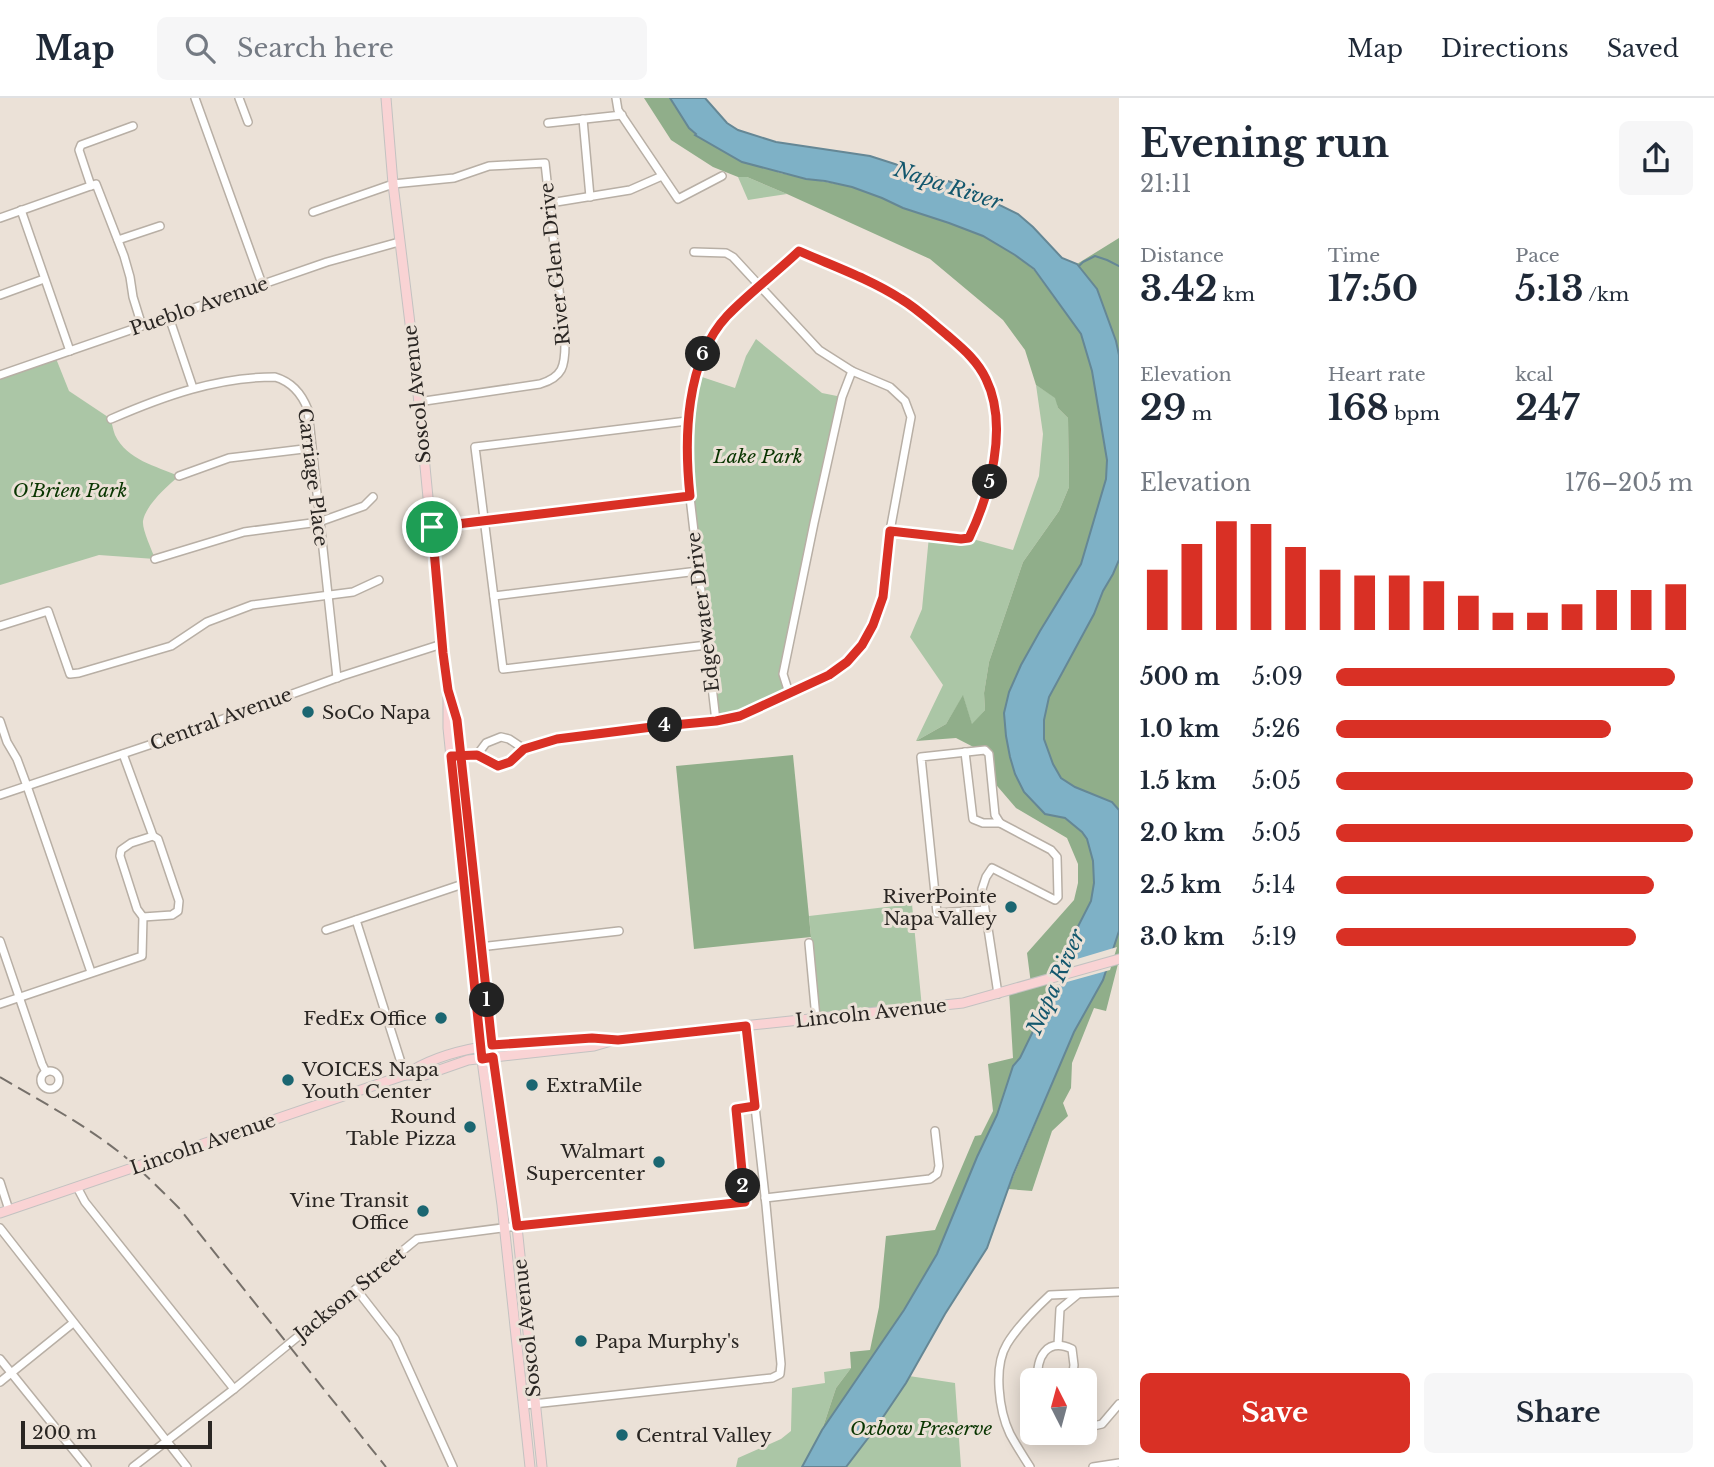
<!DOCTYPE html>
<html lang="en">
<head>
<meta charset="utf-8">
<style>
  body { margin:0; font-family:"Libre Baskerville",serif; background:#f6f6f7; color:#1f2937; height:100vh; display:flex; flex-direction:column; font-size:26px; white-space:nowrap }
  * { box-sizing:border-box; margin:0 }
  p { font-size:23px; color:#747a83 }
  .icon { flex:none; width:38px; height:38px; fill:none; stroke:currentColor; stroke-width:2; stroke-linecap:round; stroke-linejoin:round }
  .map { position:relative; flex:1; overflow:hidden }
  .details { display:flex; flex-direction:column; background:#fff; width:595px }
  .details>* { flex:none }
  .needle { width:46px; rotate:354deg }
  .controls { position:absolute; left:1020px; top:1270px; display:grid; gap:14px }
  .controls a { display:grid; place-items:center; width:77px; height:77px; border-radius:10px; background:#fff; box-shadow:0 4px 18px #0003; font-size:35px }
  .scale { position:absolute; left:21px; bottom:18px; width:191px; box-sizing:border-box; padding-left:7px; border:4px solid #2a2623; border-top:0; font-size:19px; line-height:24px; white-space:nowrap; color:#2a2623; -webkit-text-stroke:5px #ebe1d7; paint-order:stroke }
  .pin { position:absolute; display:grid; place-items:center; width:60px; height:60px; color:#fff; margin:-30px; border:4px solid #fff; border-radius:50%; box-shadow:0 2px 7px #0007 }
  .km { position:absolute; width:35px; height:35px; margin:-18px; border-radius:50%; background:#222; color:#fff; font-size:19px; line-height:35px; text-align:center }
  .round { display:grid; place-items:center; flex:none; width:74px; height:74px; border-radius:10px; background:#f6f6f7 }
  .head { display:flex; align-items:center; justify-content:space-between; height:119px; padding:0 21px }
  h1 { font-size:38px; font-weight:700; line-height:52px }
  .metrics { display:grid; grid-template-columns:repeat(3,1fr); gap:10px; height:119px; padding:7px 21px }
  .metrics div { display:grid; align-content:center }
  .metrics b { font-size:35px; font-weight:700 }
  .metrics small { font-size:19px; font-weight:400 }
  .metrics p { font-size:19px }
  .chart { height:196px; padding:14px 21px }
  .chart p { display:flex; justify-content:space-between }
  .chart svg { width:100%; height:126px; margin-top:7px; stroke:#d93025; stroke-width:6 }
  .primary-button { display:flex; gap:14px; margin-top:auto; padding:14px 21px }
  .primary-button a { flex:1; height:80px; border-radius:10px; background:#d93025; color:#fff; font-size:28px; font-weight:700; line-height:80px; text-align:center }
  .primary-button a+a { background:#f6f6f7; color:#1f2937 }
  ul { padding:0 21px; list-style:none; font-size:23px }
  li { display:grid; grid-template-columns:112px 84px 1fr; align-items:center; height:52px }
  li i { height:18px; border-radius:9px; background:#d93025 }
  header { display:flex; align-items:center; gap:42px; box-sizing:border-box; height:98px; padding:0 35px; background:#fff; border-bottom:2px solid #e0e1e3 }
  header strong { font-size:33px }
  nav { display:flex; gap:38px; margin-inline-start:auto; font-size:24px }
  .search { width:490px; height:63px; background:#f6f6f7; display:flex; align-items:center; gap:18px; box-sizing:border-box; padding:0 24px; border-radius:10px; color:#747a83; font-size:26px }
  main { display:flex; flex:1; min-height:0 }
  .map>svg:first-child { display:block }
  .green { fill:#abc6a6 }
  .forest { fill:#90ae8a }
  .water { fill:#7eb1c6; stroke:#658795; stroke-width:2 }
  .pier { fill:#ebe1d7 }
  .lines { fill:none; stroke-linecap:round; stroke-linejoin:round }
  .stream { stroke:#658795; stroke-width:2 }
  .minor-casing { stroke:#b8afa5; stroke-width:10 }
  .major-casing { stroke:#c3c2c1; stroke-width:11 }
  .minor { stroke:#fff; stroke-width:7 }
  .major { stroke:#f9d3d4; stroke-width:9 }
  .rail { stroke:#76706a; stroke-width:2; stroke-dasharray:14 7; stroke-linecap:butt }
  .route-casing { stroke:#fff; stroke-width:14 }
  .route { stroke:#d93025; stroke-width:9 }
  .poi-dot { fill:#1b6671; stroke:#ebe1d7; stroke-width:2.5 }
  .labels { text-anchor:middle; dominant-baseline:central; stroke-width:6; stroke-linejoin:round; paint-order:stroke }
  .street-label { font-size:19px; fill:#2a2623; stroke:#ebe1d7 }
  .park-label { font-size:19px; font-style:italic; fill:#093501; stroke:#ebe1d7 }
  .poi-label { font-size:19px; fill:#2a2623; stroke:#ebe1d7; text-anchor:start }
  .water-label { font-size:21px; font-style:italic; fill:#13576d; stroke:#ebe1d7 }
</style>
</head>
<body>
<header>
<strong>Map</strong>
<div class="search"><svg class="icon" aria-label="search" viewBox="0 0 24 24"><circle cx="10" cy="10" r="6"/><path d="M15 15l6 6"/></svg>Search here</div>
<nav><a>Map</a><a>Directions</a><a>Saved</a></nav>
</header>
<main>
<div class="map">
<svg width="1119" height="1369" viewBox="0 0 1119 1369">
  <rect width="100%" height="100%" fill="#ebe1d7"/>
  <g class="green">
    <polygon points="738,79 747,79 787,96 748,102"/>
    <polygon points="756,241 822,295 842,299 783,576 789,595 739,618 716,623 688,382 687,323 696,277 735,290 746,258"/>
    <path d="M55,258L69,293L111,321C112,326 113,332 115,337C127,362 156,368 179,378C168,387 145,408 143,423C142,432 152,452 155,461L99,457L0,487V277Z"/>
    <polygon points="1036,287 1056,300 1058,310 1068,320 1069,389 1059,413 1023,464 989,564 984,595 985,612 972,627 963,598 946,626 916,643 943,587 910,539 922,511 929,438 969,440 1013,452 1039,378 1043,336"/>
    <polygon points="912,806 922,910 816,920 809,845 811,839 809,818"/>
    <polygon points="851,1270 836,1290 822,1332 802,1369 736,1369 738,1360 781,1341 791,1333 792,1290 825,1285 824,1274"/>
    <polygon points="909,1278 955,1285 961,1369 846,1369 875,1331"/>
  </g>
  <g class="forest">
    <polygon points="644,0 670,0 675,9 689,19 695,37 780,75 852,89 882,100 903,110 949,125 983,138 1015,157 1034,172 1081,236 1092,273 1097,296 1107,362 1106,381 1081,466 1040,533 1021,567 1024,694 1045,716 1063,719 1082,734 1087,741 1093,763 1094,785 1091,803 1064,856 1037,925 1020,960 1013,968 997,1017 977,1059 937,1156 904,1212 822,1332 836,1290 851,1270 850,1254 870,1252 879,1209 886,1138 935,1132 975,1038 981,1037 993,1013 988,966 1013,960 1009,893 1031,886 1027,855 1074,802 1078,785 1078,766 1067,740 1016,710 992,682 989,657 956,640 916,643 946,626 963,597 972,626 985,612 984,595 989,564 1023,464 1059,413 1069,389 1068,320 1058,310 1055,300 1036,287 1025,252 1003,222 930,161 787,96 747,79 738,79 713,69 671,42"/>
    <polygon points="1119,140 1119,257 1116,243 1097,191 1077,166"/>
    <polygon points="1119,462 1119,712 1112,704 1075,689 1061,680 1053,666 1044,641 1044,622 1049,599 1094,516 1103,493 1113,476"/>
    <polygon points="793,657 811,839 694,851 676,668"/>
    <polygon points="1119,833 1119,862 1106,913 1094,910 1072,965 1071,990 1063,1005 1068,1018 1052,1033 1032,1093 1008,1091 1074,934 1103,882"/>
  </g>
  <polygon class="water" points="670,0 705,0 727,25 738,32 776,44 870,58 957,86 1018,116 1033,129 1062,160 1077,166 1097,191 1116,243 1119,257 1119,462 1113,476 1103,493 1094,516 1049,599 1044,622 1044,641 1053,666 1061,680 1075,689 1112,704 1119,712 1119,833 1103,882 1074,934 1013,1077 987,1150 945,1216 906,1285 875,1331 846,1369 802,1369 822,1332 904,1212 937,1156 977,1059 997,1017 1013,968 1020,960 1037,925 1064,856 1091,803 1094,785 1093,763 1087,741 1082,734 1065,720 1045,716 1024,694 1015,676 1010,659 1006,638 1004,615 1009,594 1021,567 1040,533 1081,466 1106,381 1107,362 1092,273 1081,236 1034,171 1015,157 983,138 949,125 903,110 882,100 852,89 825,83 806,81 742,64 695,37 696,36 689,30"/>
  <polygon class="pier" points="1117,849 1110,872 1049,889 1057,867"/>
  <g class="lines">
    <polyline class="stream" points="1079,168 1083,164 1095,158 1107,162 1119,168"/>
    <defs>
      <g id="minor">
        <polyline points="195,0 262,186"/>
        <polyline points="239,0 248,24"/>
        <polyline points="616,0 618,12 678,101 722,78"/>
        <polyline points="583,21 590,99"/>
        <polyline points="548,25 622,17"/>
        <polyline points="91,88 79,52 81,47 133,28"/>
        <polyline points="550,105 630,92 662,78"/>
        <polyline points="21,112 70,253"/>
        <path d="M313,114L393,86L454,80L489,68L545,65L565,246C565,268 563,279 540,286L418,304"/>
        <polyline points="0,120 96,86 124,158 130,179 133,199 142,228"/>
        <polyline points="118,142 160,128"/>
        <polyline points="0,197 44,181"/>
        <polyline points="169,219 193,290"/>
        <polyline points="0,277 327,164 399,144"/>
        <path d="M111,321C164,298 217,279 275,279C292,284 302,296 308,312L337,580"/>
        <polyline points="687,323 475,349 503,571 707,547"/>
        <polyline points="179,378 229,360 312,350"/>
        <polyline points="432,429 690,398"/>
        <polyline points="155,461 244,434 319,424 364,408 373,399"/>
        <polyline points="494,498 698,473"/>
        <polyline points="0,528 48,513 70,576 79,575 171,548 207,524 252,507 353,494 379,482"/>
        <polyline points="789,595 783,576 814,425 842,299 852,273"/>
        <polyline points="0,623 7,644 17,661 27,688 91,874"/>
        <path d="M716,623L688,382L687,323L698,269L709,244L726,220L799,153C833,168 870,181 901,201C918,211 932,225 947,237C962,250 977,262 986,280C1010,328 990,396 969,440L961,441L890,433"/>
        <polyline points="965,654 973,721 983,725 1000,725"/>
        <polyline points="123,656 153,738 158,741 179,803 178,813 172,817 143,819"/>
        <polyline points="477,657 486,645 501,639 509,641 524,651"/>
        <polyline points="456,658 477,657 495,667 502,668 510,664 524,651 557,641 652,629 716,623 739,618 829,577 847,564 862,547 873,527 883,500 890,433 911,319 905,303 890,289 852,273 819,252 733,159 726,155 694,154"/>
        <polyline points="0,697 176,638 342,578 442,546"/>
        <polyline points="985,812 937,815 921,659 985,652 989,656 995,717 1000,725 1051,752 1057,759 1058,799 1055,802 992,770 986,779 982,791 998,896"/>
        <polyline points="356,822 405,977"/>
        <polyline points="326,832 466,785"/>
        <polyline points="0,843 42,966 46,974"/>
        <polyline points="809,845 816,920"/>
        <polyline points="471,850 619,833"/>
        <polyline points="0,906 142,858 143,819 137,811 120,758 121,752 131,745 153,738"/>
        <circle cx="50" cy="982" r="9"/>
        <polyline points="0,1084 9,1112"/>
        <polyline points="77,1089 85,1104 234,1291"/>
        <polyline points="765,1100 930,1081 937,1076 939,1068 935,1033"/>
        <polyline points="0,1130 187,1369"/>
        <polyline points="356,1191 395,1241 453,1369"/>
        <polyline points="1058,1247 1060,1211 1077,1197"/>
        <polyline points="0,1261 87,1369"/>
        <path d="M1038,1283C1036,1260 1046,1239 1072,1251L1074,1267L1072,1283"/>
        <polyline points="0,1284 73,1225"/>
        <polyline points="524,1307 772,1280 780,1276 781,1266 766,1107 746,928"/>
        <polyline points="1085,1330 1102,1326 1119,1306"/>
        <polyline points="133,1369 234,1291 417,1141 517,1128 745,1104 736,1011 755,1008"/>
        <path d="M1030,1369C1023,1358 1016,1347 1010,1336C999,1313 993,1269 1007,1246C1018,1228 1035,1211 1050,1197L1119,1194"/>
        <polyline points="1093,1369 1119,1365"/>
      </g>
      <g id="major">
        <polyline points="386,0 393,86 416,275 443,555 448,592 457,622 494,968 516,1119 542,1369"/>
        <polyline points="448,600 448,630 483,970 502,1107 530,1369"/>
        <polyline points="405,977 425,977 468,962 594,948 618,941 963,905 1119,861"/>
        <path d="M0,1115L405,977C456,942 532,944 592,940L610,941"/>
      </g>
    </defs>
    <use href="#minor" class="minor-casing"/>
    <use href="#major" class="major-casing"/>
    <use href="#minor" class="minor"/>
    <use href="#major" class="major"/>
    <path class="rail" d="M0,979C42,1004 86,1027 124,1058C143,1074 161,1092 179,1110L386,1369"/>
  </g>
  <g class="lines">
    <defs>
      <path id="route" d="M432,429L443,555L448,592L457,622L492,947L592,940L618,942L746,928L755,1008L736,1011L745,1104L517,1128L493,959L482,961L451,658L477,657L498,668L510,664L524,651L557,641L652,629L716,623L740,618L829,577L847,564L862,547L873,527L883,499L890,433L961,441L969,440C990,396 1009,328 986,281C977,262 962,250 947,237C932,225 918,211 901,201C870,181 833,168 799,153C776,175 749,195 727,218C685,263 684,341 690,398L432,429"/>
    </defs>
    <use href="#route" class="route-casing"/>
    <use href="#route" class="route"/>
  </g>
  <g class="poi-dot">
    <circle cx="308" cy="614" r="7"/>
    <circle cx="1011" cy="809" r="7"/>
    <circle cx="441" cy="920" r="7"/>
    <circle cx="288" cy="982" r="7"/>
    <circle cx="532" cy="987" r="7"/>
    <circle cx="470" cy="1029" r="7"/>
    <circle cx="659" cy="1064" r="7"/>
    <circle cx="423" cy="1113" r="7"/>
    <circle cx="581" cy="1243" r="7"/>
    <circle cx="622" cy="1337" r="7"/>
  </g>
  <g class="labels">
    <g class="street-label">
      <text transform="translate(555 166) rotate(-96)">River Glen Drive</text>
      <text transform="translate(199 208) rotate(-19)">Pueblo Avenue</text>
      <text transform="translate(417 296) rotate(-96)">Soscol Avenue</text>
      <text transform="translate(313 379) rotate(83)">Carriage Place</text>
      <text transform="translate(703 514) rotate(-97)">Edgewater Drive</text>
      <text transform="translate(221 621) rotate(-20)">Central Avenue</text>
      <text transform="translate(871 915) rotate(-6)">Lincoln Avenue</text>
      <text transform="translate(203 1046) rotate(-19)">Lincoln Avenue</text>
      <text transform="translate(350 1196) rotate(-39)">Jackson Street</text>
      <text transform="translate(527 1230) rotate(-96)">Soscol Avenue</text>
    </g>
    <g class="park-label">
      <text x="758" y="358">Lake Park</text>
      <text x="70" y="392">O'Brien Park</text>
      <text x="921" y="1330">Oxbow Preserve</text>
    </g>
    <g class="poi-label">
      <text x="322" y="614">SoCo Napa</text>
      <text x="997" y="798" text-anchor="end">RiverPointe<tspan x="997" dy="22">Napa Valley</tspan></text>
      <text x="427" y="920" text-anchor="end">FedEx Office</text>
      <text x="302" y="971">VOICES Napa<tspan x="302" dy="22">Youth Center</tspan></text>
      <text x="546" y="987">ExtraMile</text>
      <text x="456" y="1018" text-anchor="end">Round<tspan x="456" dy="22">Table Pizza</tspan></text>
      <text x="645" y="1053" text-anchor="end">Walmart<tspan x="645" dy="22">Supercenter</tspan></text>
      <text x="409" y="1102" text-anchor="end">Vine Transit<tspan x="409" dy="22">Office</tspan></text>
      <text x="595" y="1243">Papa Murphy's</text>
      <text x="636" y="1337">Central Valley</text>
    </g>
    <g class="water-label">
      <text transform="translate(948 88) rotate(18)">Napa River</text>
      <text transform="translate(1056 884) rotate(-66)">Napa River</text>
    </g>
  </g>
</svg>
<div class="controls">
<a><svg class="needle" viewBox="-14 -14 28 28"><path d="M0-13l5 13h-10z" fill="#e53935"/><path d="M0 13l5-13h-10z" fill="#747a83"/></svg></a>
</div>
<div class="scale">200 m</div>
<div class="pin" style="left:432px;top:429px;background:#1e9e55"><svg class="icon" aria-label="arrive" viewBox="0 0 24 24"><path d="M6 21V4h12l-3 4 3 4H6"/></svg></div>
<b class="km" style="left:487px;top:902px">1</b>
<b class="km" style="left:743px;top:1088px">2</b>
<b class="km" style="left:665px;top:627px">4</b>
<b class="km" style="left:990px;top:384px">5</b>
<b class="km" style="left:703px;top:256px">6</b>
</div>
<section class="details">
<div class="head"><div><h1>Evening run</h1><p>21:11</p></div><a class="round"><svg class="icon" aria-label="share" viewBox="0 0 24 24"><path d="M12 15V3M7 8l5-5 5 5M5 13v7h14v-7"/></svg></a></div>
<div class="metrics">
<div><p>Distance</p><b>3.42<small> km</small></b></div>
<div><p>Time</p><b>17:50</b></div>
<div><p>Pace</p><b>5:13<small> /km</small></b></div>
</div>
<div class="metrics">
<div><p>Elevation</p><b>29<small> m</small></b></div>
<div><p>Heart rate</p><b>168<small> bpm</small></b></div>
<div><p>kcal</p><b>247</b></div>
</div>
<div class="chart"><p><span>Elevation</span>176–205 m</p>
<svg viewBox="0 0 160 44" preserveAspectRatio="none"><path d="M5 44V23M15 44V14M25 44V6M35 44V7M45 44V15M55 44V23M65 44V25M75 44V25M85 44V27M95 44V32M105 44V38M115 44V38M125 44V35M135 44V30M145 44V30M155 44V28"/></svg>
</div>
<ul>
<li><b>500 m</b>5:09<i style="width:95%"></i></li>
<li><b>1.0 km</b>5:26<i style="width:77%"></i></li>
<li><b>1.5 km</b>5:05<i style="width:100%"></i></li>
<li><b>2.0 km</b>5:05<i style="width:100%"></i></li>
<li><b>2.5 km</b>5:14<i style="width:89%"></i></li>
<li><b>3.0 km</b>5:19<i style="width:84%"></i></li>
</ul>
<div class="primary-button"><a>Save</a><a>Share</a></div>
</section>
</main>
</body>
</html>
